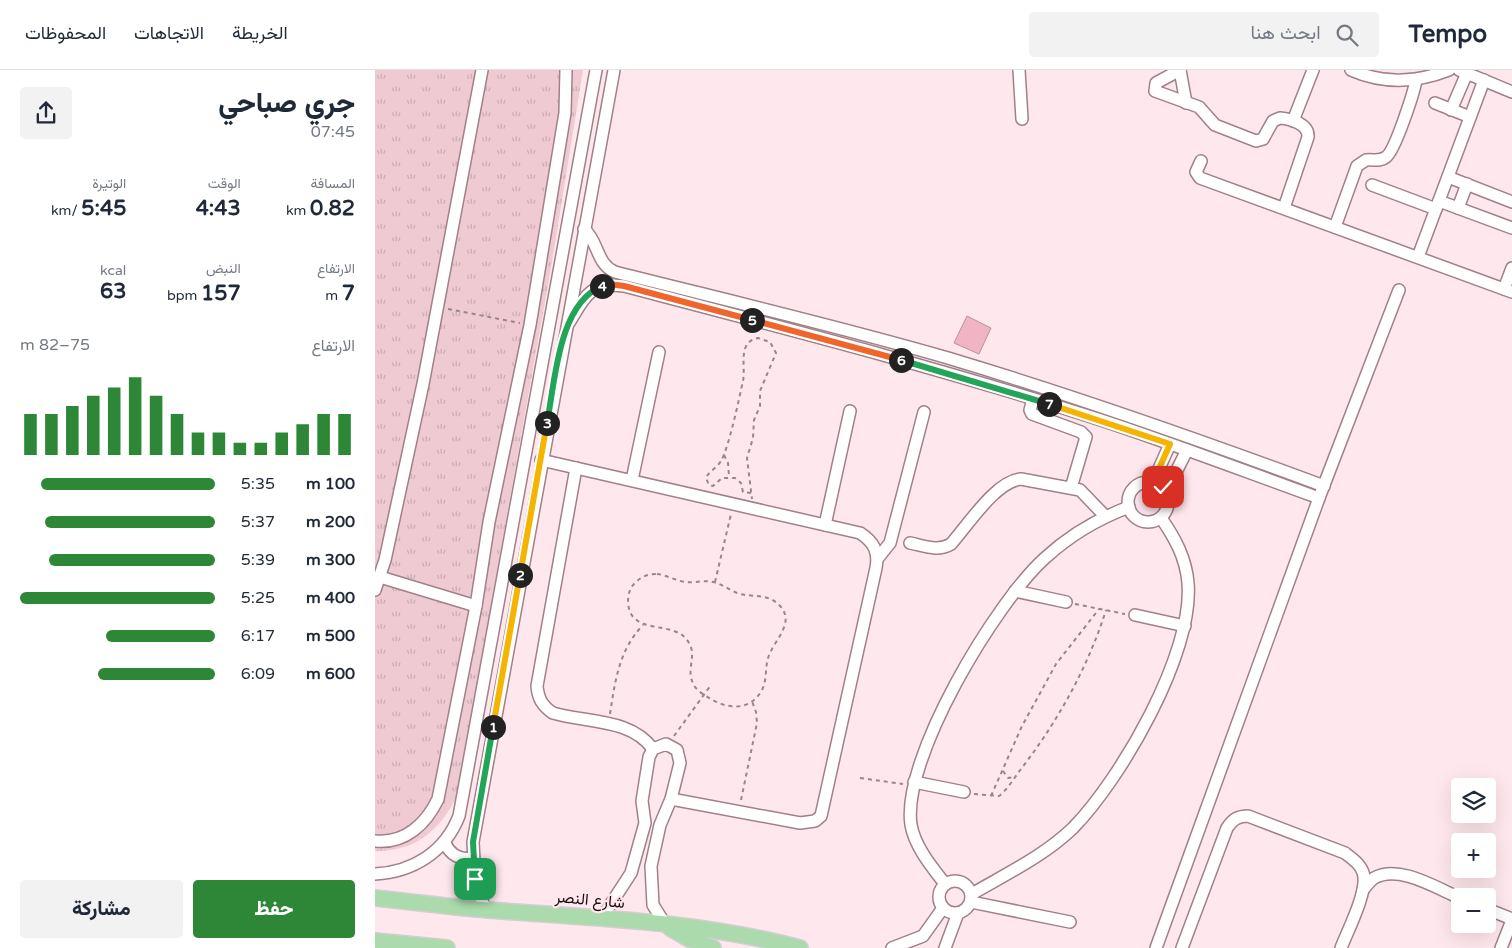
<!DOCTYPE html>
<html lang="ar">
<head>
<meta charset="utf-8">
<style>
  body { margin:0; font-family:"Varela Round",Vazirmatn,sans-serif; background:#f2f2f3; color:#1f2937; direction:rtl; height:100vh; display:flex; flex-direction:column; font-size:19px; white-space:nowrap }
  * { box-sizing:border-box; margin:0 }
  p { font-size:16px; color:#747a83 }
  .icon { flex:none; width:28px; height:28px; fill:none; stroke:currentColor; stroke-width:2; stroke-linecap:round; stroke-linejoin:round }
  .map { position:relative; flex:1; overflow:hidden; direction:ltr }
  .side { display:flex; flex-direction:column; background:#fff; width:375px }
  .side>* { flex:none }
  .tools { position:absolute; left:1076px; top:708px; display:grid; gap:10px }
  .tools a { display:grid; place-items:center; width:45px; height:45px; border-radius:5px; background:#fff; box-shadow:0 5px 20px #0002; font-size:25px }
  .pin { position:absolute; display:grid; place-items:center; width:42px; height:42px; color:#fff; margin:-21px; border-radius:10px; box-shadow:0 2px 8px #0006 }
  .km { position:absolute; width:25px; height:25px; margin:-12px; border-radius:50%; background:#222; color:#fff; font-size:14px; line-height:25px; text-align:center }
  .round { display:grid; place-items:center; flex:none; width:52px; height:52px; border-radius:5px; background:#f2f2f3 }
  .headline { display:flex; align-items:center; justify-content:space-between; height:85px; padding:0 20px }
  h1 { font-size:28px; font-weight:800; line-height:38px }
  .metrics { display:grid; grid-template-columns:repeat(3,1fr); gap:8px; height:85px; padding:5px 20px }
  .metrics div { display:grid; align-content:center }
  .metrics b { font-size:21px; font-weight:800 }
  .metrics small { font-size:14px; font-weight:400 }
  .metrics p { font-size:14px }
  .chart { height:140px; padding:10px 20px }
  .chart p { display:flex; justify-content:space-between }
  .chart svg { width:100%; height:90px; margin-top:5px; stroke:#2d8737; stroke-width:6 }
  .cta { display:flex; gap:10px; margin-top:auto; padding:10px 20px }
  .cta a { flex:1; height:58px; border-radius:5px; background:#2d8737; color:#fff; font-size:20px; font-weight:800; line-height:58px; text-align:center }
  .cta a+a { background:#f2f2f3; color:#1f2937 }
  ul { padding:0 20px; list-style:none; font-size:16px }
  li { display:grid; grid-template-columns:80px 60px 1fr; align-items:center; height:38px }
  li i { height:12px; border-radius:6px; background:#2d8737 }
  header { display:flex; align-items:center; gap:30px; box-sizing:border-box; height:70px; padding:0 25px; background:#fff; border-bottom:1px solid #e0e1e3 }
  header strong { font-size:24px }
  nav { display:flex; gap:28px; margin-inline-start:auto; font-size:18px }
  .search { width:350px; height:45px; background:#f2f2f3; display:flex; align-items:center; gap:12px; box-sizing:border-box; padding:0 18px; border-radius:5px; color:#747a83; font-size:19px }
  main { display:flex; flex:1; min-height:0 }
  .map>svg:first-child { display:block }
  .grass { fill:url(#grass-tufts) }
  .building { fill:#f0b4c4; stroke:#b6939c }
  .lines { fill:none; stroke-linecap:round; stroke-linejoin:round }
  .minor-casing { stroke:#a18088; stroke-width:14 }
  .major-casing { stroke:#d1cfd0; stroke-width:18 }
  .path { stroke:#98868a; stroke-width:2; stroke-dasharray:4 4; stroke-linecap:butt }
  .minor { stroke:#fff; stroke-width:11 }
  .major { stroke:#abdaad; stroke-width:15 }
  .split-1-casing { stroke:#fff; stroke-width:10 }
  .split-2-casing { stroke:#fff; stroke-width:10 }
  .split-3-casing { stroke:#fff; stroke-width:10 }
  .split-4-casing { stroke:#fff; stroke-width:10 }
  .split-5-casing { stroke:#fff; stroke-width:10 }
  .split-6-casing { stroke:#fff; stroke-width:10 }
  .split-7-casing { stroke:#fff; stroke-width:10 }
  .split-8-casing { stroke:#fff; stroke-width:10 }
  .split-1 { stroke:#22a559; stroke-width:6 }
  .split-2 { stroke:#f5b400; stroke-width:6 }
  .split-3 { stroke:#f5b400; stroke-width:6 }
  .split-4 { stroke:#22a559; stroke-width:6 }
  .split-5 { stroke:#f0652b; stroke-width:6 }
  .split-6 { stroke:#f0652b; stroke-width:6 }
  .split-7 { stroke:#22a559; stroke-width:6 }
  .split-8 { stroke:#f5b400; stroke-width:6 }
  .labels { text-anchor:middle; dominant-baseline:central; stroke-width:4.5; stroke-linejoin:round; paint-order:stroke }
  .street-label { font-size:16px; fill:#1b0f12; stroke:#ffe8ed }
</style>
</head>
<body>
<header>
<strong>Tempo</strong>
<div class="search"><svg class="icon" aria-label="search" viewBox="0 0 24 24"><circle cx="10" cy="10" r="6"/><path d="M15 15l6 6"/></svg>ابحث هنا</div>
<nav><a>الخريطة</a><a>الاتجاهات</a><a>المحفوظات</a></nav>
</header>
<main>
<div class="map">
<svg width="1137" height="878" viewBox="0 0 1137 878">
  <defs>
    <pattern id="grass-tufts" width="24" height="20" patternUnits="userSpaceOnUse" patternTransform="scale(1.25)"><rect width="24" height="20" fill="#efcad3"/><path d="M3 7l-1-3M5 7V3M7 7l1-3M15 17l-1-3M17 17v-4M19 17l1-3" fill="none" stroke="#ccacb4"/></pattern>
  </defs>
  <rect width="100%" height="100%" fill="#ffe8ed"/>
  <path class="grass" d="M0,0H208L177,192L82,726C65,760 40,782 0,781Z"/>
  <polygon class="building" points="592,246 616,258 604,284 579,273"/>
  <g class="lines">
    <defs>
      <g id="minor">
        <polyline points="644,0 647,49"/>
        <path d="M805,0L781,13L780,21L824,37L840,55L881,71L888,69L898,51L905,48C916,49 934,54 933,67L909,138"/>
        <polyline points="805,0 811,33"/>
        <path d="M976,0C1008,14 1041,13 1074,0"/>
        <polyline points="1084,0 1137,22"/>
        <polyline points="1060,33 1095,47"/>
        <polyline points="1076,40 1092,3"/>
        <polyline points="918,51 938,0"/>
        <polyline points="826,91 821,102 825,108 1137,222"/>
        <polyline points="1073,107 1137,132"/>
        <polyline points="997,115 1061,139"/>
        <polyline points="1064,131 1137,158"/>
        <polyline points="1083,138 1092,114"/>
        <path d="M960,157L982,96L991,90C998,89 1005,92 1011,87C1020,81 1039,22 1041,10"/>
        <path d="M209,159C224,172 221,194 240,202C351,230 463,256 573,288C700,326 825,370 949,416"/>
        <polyline points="1043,187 1109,10"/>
        <polyline points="1129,219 1137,198"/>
        <path d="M194,253C209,228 215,211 249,216C409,258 569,299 726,350C799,374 872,402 944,428"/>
        <polyline points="658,329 655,340 657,344 706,362 711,367 696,418"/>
        <path d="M166,390L485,463C499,472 504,482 501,498L446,746L440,751L425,753L296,729"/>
        <path d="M201,398L162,616C163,628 167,636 178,643C212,653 255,648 278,679"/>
        <polyline points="257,410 284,282"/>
        <circle cx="773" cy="432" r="20"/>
        <polyline points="778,412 795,374"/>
        <polyline points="791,422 812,380"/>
        <polyline points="450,455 475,341"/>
        <path d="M535,473C550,476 563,482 576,474C593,455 621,411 646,409L705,420L730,446"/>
        <polyline points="503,488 515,473 549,342"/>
        <polyline points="5,507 101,536"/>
        <polyline points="0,520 10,490 48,314 107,0"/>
        <polyline points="640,521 691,532"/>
        <polyline points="760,545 810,556"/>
        <polyline points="539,712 589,722"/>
        <path d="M0,771C30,774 51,754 63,729L101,536L114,452L155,255L190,43L191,0"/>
        <path d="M70,773C75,785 85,790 98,788"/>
        <path d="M0,804C38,802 70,782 84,746L221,0"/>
        <circle cx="580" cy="827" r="16"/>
        <path d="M570,814C557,797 540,777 536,755C526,689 621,532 670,488C695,465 722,449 754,437"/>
        <path d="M988,820C991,816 995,811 999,808C1024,794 1061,818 1085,828"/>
        <path d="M597,824C631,804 669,786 698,758C746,709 819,583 813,513C811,488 800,468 786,448"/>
        <polyline points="596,832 695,852"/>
        <polyline points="1112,839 1137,849"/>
        <polyline points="110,840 100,809 98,772 239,0"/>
        <polyline points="226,849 256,803 270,753 267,731 274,687 278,679 291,674 302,680 305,693 296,729 285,755 276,796 278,835 290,854"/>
        <polyline points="517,878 548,866 568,838"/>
        <polyline points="570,878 583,843"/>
        <polyline points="781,878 944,428 1024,220"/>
        <path d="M807,878L852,758C858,749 863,746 873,746L970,783C978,789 988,796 989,807C991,825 973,860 966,878"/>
        <polyline points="1126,878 1137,850"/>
      </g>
      <g id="major">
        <path d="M0,828C38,832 75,837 113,840C218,848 323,851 425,878"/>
        <polyline points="295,858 314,869 338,878"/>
        <polyline points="0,871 72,878"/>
      </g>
    </defs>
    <use href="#minor" class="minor-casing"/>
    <use href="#major" class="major-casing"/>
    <g class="path">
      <polyline points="73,239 145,253"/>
      <polyline points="349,385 353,393 354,406"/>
      <path d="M376,423L368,422L366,413L360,408H347L338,416L334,415L331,408C334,401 342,398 346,391C354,377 364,329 368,311C371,296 362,272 383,268L395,272L401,283L385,321V336L379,350L378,368L372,388L377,429"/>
      <path d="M282,504C292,505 301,511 311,512C320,513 329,510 338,512C348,514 355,521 365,524C378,527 391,524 402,533C422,550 402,567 395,583C389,595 393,608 387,620C374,643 350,639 331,626C326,623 320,619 318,613C311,600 322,586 314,573C301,548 255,568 253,532C253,524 255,517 261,512C267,506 274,504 282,504Z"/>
      <polyline points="340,512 356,444"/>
      <polyline points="700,534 750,544"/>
      <path d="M235,644C240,611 244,580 268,555"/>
      <polyline points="299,666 336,615"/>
      <polyline points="628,701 633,708 639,707"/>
      <polyline points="485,708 528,714"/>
      <path d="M599,724L624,726C633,719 639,708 646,699C683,651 713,597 731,540"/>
      <polyline points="616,726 647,656 681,594 724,539"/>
      <polyline points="366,730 382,653 381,642 377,631"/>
    </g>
    <use href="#minor" class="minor"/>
    <use href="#major" class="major"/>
  </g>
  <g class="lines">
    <defs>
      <polyline id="split-1" points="100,809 98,772 118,657"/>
      <polyline id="split-2" points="118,657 145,505"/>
      <polyline id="split-3" points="145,505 172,353"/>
      <path id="split-4" d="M172,353C180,312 183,234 227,216"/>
      <polyline id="split-5" points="227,216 234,214 249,216 377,250"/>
      <polyline id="split-6" points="377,250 526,290"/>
      <polyline id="split-7" points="526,290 674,334"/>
      <polyline id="split-8" points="674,334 795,374 778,412 788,417"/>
    </defs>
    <use href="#split-1" class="split-1-casing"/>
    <use href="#split-2" class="split-2-casing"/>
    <use href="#split-3" class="split-3-casing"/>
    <use href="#split-4" class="split-4-casing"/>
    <use href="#split-5" class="split-5-casing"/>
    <use href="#split-6" class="split-6-casing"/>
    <use href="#split-7" class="split-7-casing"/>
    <use href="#split-8" class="split-8-casing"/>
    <use href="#split-1" class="split-1"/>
    <use href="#split-2" class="split-2"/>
    <use href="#split-3" class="split-3"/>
    <use href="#split-4" class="split-4"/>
    <use href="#split-5" class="split-5"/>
    <use href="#split-6" class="split-6"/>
    <use href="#split-7" class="split-7"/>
    <use href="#split-8" class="split-8"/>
  </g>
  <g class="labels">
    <g class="street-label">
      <text transform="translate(215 830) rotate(5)">شارع النصر</text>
    </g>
  </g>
</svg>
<div class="tools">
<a><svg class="icon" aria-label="layers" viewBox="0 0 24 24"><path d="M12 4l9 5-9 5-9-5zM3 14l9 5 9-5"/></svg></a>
<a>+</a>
<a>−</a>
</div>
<div class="pin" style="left:100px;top:809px;background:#1e9e55"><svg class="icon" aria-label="arrive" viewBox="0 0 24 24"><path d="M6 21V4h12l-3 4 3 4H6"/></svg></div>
<div class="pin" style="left:788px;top:417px;background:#d93025"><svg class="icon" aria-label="check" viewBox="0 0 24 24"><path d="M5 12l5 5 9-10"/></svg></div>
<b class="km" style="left:118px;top:657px">1</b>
<b class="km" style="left:145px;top:505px">2</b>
<b class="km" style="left:172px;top:353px">3</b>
<b class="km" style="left:227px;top:216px">4</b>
<b class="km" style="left:377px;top:250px">5</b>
<b class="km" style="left:526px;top:290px">6</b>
<b class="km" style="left:674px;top:334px">7</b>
</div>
<section class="side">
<div class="headline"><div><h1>جري صباحي</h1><p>07:45</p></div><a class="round"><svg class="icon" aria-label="share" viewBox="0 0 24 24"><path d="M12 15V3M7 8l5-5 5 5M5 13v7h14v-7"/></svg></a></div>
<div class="metrics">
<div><p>المسافة</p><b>0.82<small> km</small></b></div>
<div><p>الوقت</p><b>4:43</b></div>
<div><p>الوتيرة</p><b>5:45<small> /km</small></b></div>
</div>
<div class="metrics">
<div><p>الارتفاع</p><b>7<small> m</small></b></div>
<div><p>النبض</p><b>157<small> bpm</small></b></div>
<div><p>kcal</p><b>63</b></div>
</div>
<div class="chart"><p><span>الارتفاع</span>75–82 m</p>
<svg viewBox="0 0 160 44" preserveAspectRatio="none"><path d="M5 44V24M15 44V24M25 44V20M35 44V15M45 44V11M55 44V6M65 44V15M75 44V24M85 44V33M95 44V33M105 44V38M115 44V38M125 44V33M135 44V29M145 44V24M155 44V24"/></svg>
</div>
<ul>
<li><b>100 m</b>5:35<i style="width:89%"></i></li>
<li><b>200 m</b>5:37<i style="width:87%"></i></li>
<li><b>300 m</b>5:39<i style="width:85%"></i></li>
<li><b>400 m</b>5:25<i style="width:100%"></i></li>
<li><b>500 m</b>6:17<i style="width:56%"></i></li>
<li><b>600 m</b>6:09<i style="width:60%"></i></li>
</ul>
<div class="cta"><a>حفظ</a><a>مشاركة</a></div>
</section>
</main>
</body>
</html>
